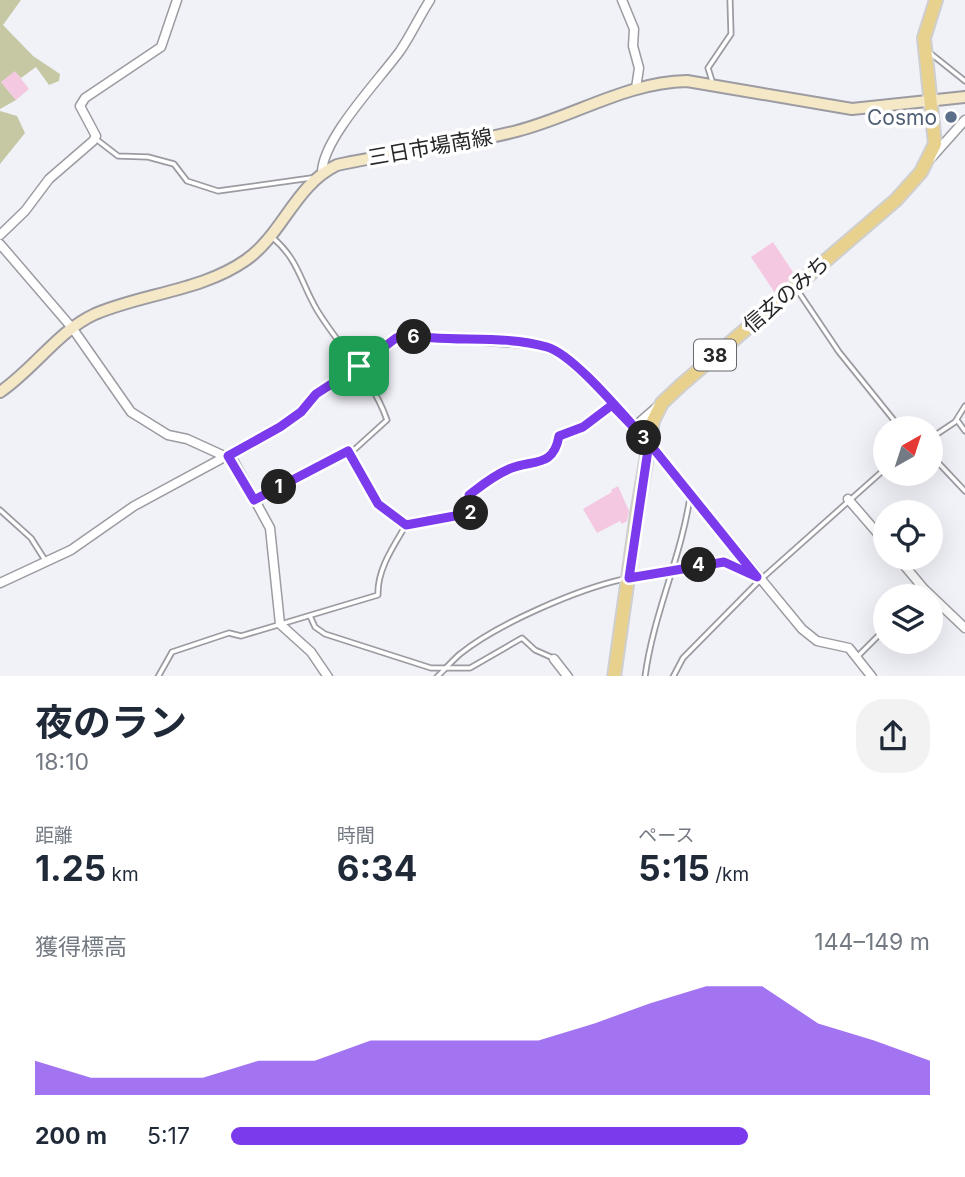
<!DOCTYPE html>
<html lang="ja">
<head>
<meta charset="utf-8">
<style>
  body { margin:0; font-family:Inter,"Noto Sans JP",sans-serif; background:#f2f2f3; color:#1f2937; height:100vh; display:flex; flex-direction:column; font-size:26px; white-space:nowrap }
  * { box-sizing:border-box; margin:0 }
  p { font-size:23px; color:#747a83 }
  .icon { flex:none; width:38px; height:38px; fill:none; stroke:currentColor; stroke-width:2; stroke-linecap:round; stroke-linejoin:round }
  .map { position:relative; height:676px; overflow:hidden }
  .panel { display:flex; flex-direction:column; background:#fff; flex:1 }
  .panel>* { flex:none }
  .needle { width:46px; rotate:39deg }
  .controls { position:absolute; left:873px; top:416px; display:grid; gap:14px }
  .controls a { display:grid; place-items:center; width:70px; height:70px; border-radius:50%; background:#fff; box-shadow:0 7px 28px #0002; font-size:35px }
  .pin { position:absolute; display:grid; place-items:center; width:60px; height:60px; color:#fff; margin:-30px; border-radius:14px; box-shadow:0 4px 10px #0006 }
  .km { position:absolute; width:35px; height:35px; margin:-18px; border-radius:50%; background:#222; color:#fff; font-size:19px; line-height:35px; text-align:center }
  .round { display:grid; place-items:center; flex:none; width:74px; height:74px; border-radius:28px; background:#f2f2f3 }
  .head { display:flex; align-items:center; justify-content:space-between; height:119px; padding:0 35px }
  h1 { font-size:38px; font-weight:700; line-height:52px }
  .metrics { display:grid; grid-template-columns:repeat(3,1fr); gap:10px; height:119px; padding:7px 35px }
  .metrics div { display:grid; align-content:center }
  .metrics b { font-size:35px; font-weight:700 }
  .metrics small { font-size:19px; font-weight:400 }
  .metrics p { font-size:19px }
  .chart { height:196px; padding:14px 35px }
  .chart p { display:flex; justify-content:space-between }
  .chart svg { width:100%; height:126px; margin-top:7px; fill:#7c3aed; opacity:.7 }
  ul { padding:0 35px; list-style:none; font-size:23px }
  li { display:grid; grid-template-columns:112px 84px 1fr; align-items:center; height:52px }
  li i { height:18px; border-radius:9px; background:#7c3aed }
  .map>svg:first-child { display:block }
  .green { fill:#c6c8a4 }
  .building { fill:#f4c8e0 }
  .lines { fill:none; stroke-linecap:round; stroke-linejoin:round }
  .service-casing { stroke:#9c9ba2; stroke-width:7 }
  .minor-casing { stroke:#9c9ba2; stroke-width:11 }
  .secondary-casing { stroke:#9c9ba2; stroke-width:14 }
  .primary-casing { stroke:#cfcfd0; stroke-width:16 }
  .path { stroke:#adadb3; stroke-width:2; stroke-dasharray:5 5; stroke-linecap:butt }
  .service { stroke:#fff; stroke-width:3.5 }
  .minor { stroke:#fff; stroke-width:8 }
  .secondary { stroke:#f4e8c6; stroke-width:10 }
  .primary { stroke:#e8d18d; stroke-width:12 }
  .route-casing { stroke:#fff; stroke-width:14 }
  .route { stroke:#7c3aed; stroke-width:9 }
  .service-dot { fill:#5c6f8a; stroke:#fff; stroke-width:2.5 }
  .labels { text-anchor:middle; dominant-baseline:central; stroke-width:7; stroke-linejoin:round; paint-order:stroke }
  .shield { fill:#fff; stroke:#68686a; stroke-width:2 }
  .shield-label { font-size:19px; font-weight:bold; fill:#27272a }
  .service-label { font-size:21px; fill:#4e5e75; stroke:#fff; text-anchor:end }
  .street-label { font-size:21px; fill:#27272a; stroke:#fff }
</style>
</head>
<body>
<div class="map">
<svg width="965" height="677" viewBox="0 0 965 677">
  <rect width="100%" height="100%" fill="#f1f1f8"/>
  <g class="green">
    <polygon points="0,0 21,0 3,25 33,56 60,74 59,81 49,85 36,67 21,78 15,72 1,82 16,100 0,109"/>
    <polygon points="0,111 17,116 25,133 0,164"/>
  </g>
  <g class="building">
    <polygon points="15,71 29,89 16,100 1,82"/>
    <polygon points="773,242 795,275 775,293 751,257"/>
    <polygon points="618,486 629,511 627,521 622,524 620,521 597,533 583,509 612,492 611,490"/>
  </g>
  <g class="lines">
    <defs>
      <g id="service">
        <polyline points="930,53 965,81"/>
        <polyline points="713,84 708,68 731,34 730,0"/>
        <polyline points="96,139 118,156 148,157 174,164 187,181 218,191 311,178"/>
        <polyline points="798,291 839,352 901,429"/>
        <polyline points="957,420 965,431"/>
        <polyline points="931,438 955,422 965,406"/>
        <polyline points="348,451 378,504 406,525"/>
        <polyline points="931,455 965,491"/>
        <path d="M256,499L355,449L387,420C372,377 340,348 317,310C300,281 299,260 272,237"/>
        <polyline points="0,510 31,538 45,560"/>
        <polyline points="916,597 923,591"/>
        <polyline points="310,616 315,627 325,634 431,668 470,668 522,638 535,650 553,658"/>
        <polyline points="858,656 886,628"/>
        <path d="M158,677L172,652L229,633L241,636L378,595C377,570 393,547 406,525L471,513L469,495C481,487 493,476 507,470C531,459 553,470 560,436L583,427L612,405"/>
        <path d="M437,677C445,669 452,661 460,654C497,624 578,589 624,579"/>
        <path d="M645,677C653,615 681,558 690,497"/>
        <polyline points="673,677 683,658 759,581 886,468"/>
      </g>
      <g id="minor">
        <polyline points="622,0 634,29 633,46 639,68 636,88"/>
        <polyline points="932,157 965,120"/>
        <path d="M322,172C323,138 379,80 400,51C411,35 419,17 430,0"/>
        <polyline points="0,235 25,211 49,179 93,141 96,136 80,106 85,98 161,47 177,0"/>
        <polyline points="0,244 73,329 131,412 168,435 187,439 233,460 270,528 280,624 311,652 328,677"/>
        <polyline points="634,427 657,407"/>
        <polyline points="848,499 886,543"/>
        <polyline points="898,558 924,589 965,628"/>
        <polyline points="0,583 71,550 134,506 280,427 301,412 316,394 396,338 406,335 532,344 558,352 597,386 649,443 802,629 817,641 849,648 872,677"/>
        <polyline points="554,659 568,677"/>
      </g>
      <path id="secondary" d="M0,392C34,369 58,331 95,314C144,293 202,291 246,260C283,234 295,185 337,165C397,152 458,146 517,131C575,116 627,82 687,81L852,109L965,97"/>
      <polyline id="primary" points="614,677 637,514 653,421 662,403 680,386 896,200 921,172 935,144 924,38 936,0"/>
    </defs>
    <use href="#service" class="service-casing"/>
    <use href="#minor" class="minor-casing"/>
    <use href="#secondary" class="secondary-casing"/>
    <use href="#primary" class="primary-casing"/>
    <g class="path">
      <polyline points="678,569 724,562 744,571"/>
      <polyline points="637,576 666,571"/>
    </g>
    <use href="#service" class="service"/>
    <use href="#minor" class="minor"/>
    <use href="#secondary" class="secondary"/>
    <use href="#primary" class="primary"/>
  </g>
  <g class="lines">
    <defs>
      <path id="route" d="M359,366L316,394L301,412L280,427L228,456L254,500L348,451L378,504L406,525L471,513L469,495C481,486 493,476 507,470C531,458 553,470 559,436L583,427L612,405L649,443L757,577L724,562L629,578L649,443C627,420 575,355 547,347C502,334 452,343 406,335L396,338L359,366"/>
    </defs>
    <use href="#route" class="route-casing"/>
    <use href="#route" class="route"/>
  </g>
  <circle class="service-dot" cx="951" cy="117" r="7"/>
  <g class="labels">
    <rect class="shield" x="694" y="339.5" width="42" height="31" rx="5"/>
    <g class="shield-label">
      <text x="715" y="355">38</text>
    </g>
    <g class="service-label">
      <text x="937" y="117">Cosmo</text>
    </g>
    <g class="street-label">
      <text transform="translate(430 147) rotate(-10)">三日市場南線</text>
      <text transform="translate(786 294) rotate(-41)">信玄のみち</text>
    </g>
  </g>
</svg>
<div class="controls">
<a><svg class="needle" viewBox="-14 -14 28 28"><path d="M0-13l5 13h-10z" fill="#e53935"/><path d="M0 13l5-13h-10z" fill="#747a83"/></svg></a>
<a><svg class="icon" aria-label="locate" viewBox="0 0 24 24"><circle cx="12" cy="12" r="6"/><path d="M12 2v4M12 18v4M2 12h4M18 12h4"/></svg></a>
<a><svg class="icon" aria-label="layers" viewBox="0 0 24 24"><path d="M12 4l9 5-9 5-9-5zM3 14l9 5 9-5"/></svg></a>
</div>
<div class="pin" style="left:359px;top:366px;background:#1e9e55"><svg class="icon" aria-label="arrive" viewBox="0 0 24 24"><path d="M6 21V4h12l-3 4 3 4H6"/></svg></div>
<b class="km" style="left:279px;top:487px">1</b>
<b class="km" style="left:471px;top:513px">2</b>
<b class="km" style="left:644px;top:438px">3</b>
<b class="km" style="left:699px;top:565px">4</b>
<b class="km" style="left:414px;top:337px">6</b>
</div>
<section class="panel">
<div class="head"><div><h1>夜のラン</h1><p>18:10</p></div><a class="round"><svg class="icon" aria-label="share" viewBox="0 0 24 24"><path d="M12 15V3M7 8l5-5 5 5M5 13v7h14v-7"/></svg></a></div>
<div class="metrics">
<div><p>距離</p><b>1.25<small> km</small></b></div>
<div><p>時間</p><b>6:34</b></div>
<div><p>ペース</p><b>5:15<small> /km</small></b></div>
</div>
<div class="chart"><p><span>獲得標高</span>144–149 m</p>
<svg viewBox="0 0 160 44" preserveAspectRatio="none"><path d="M0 44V32L10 38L20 38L30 38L40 32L50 32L60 25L70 25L80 25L90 25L100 19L110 12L120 6L130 6L140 19L150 25L160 32V44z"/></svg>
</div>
<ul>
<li><b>200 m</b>5:17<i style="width:74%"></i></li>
</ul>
</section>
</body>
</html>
